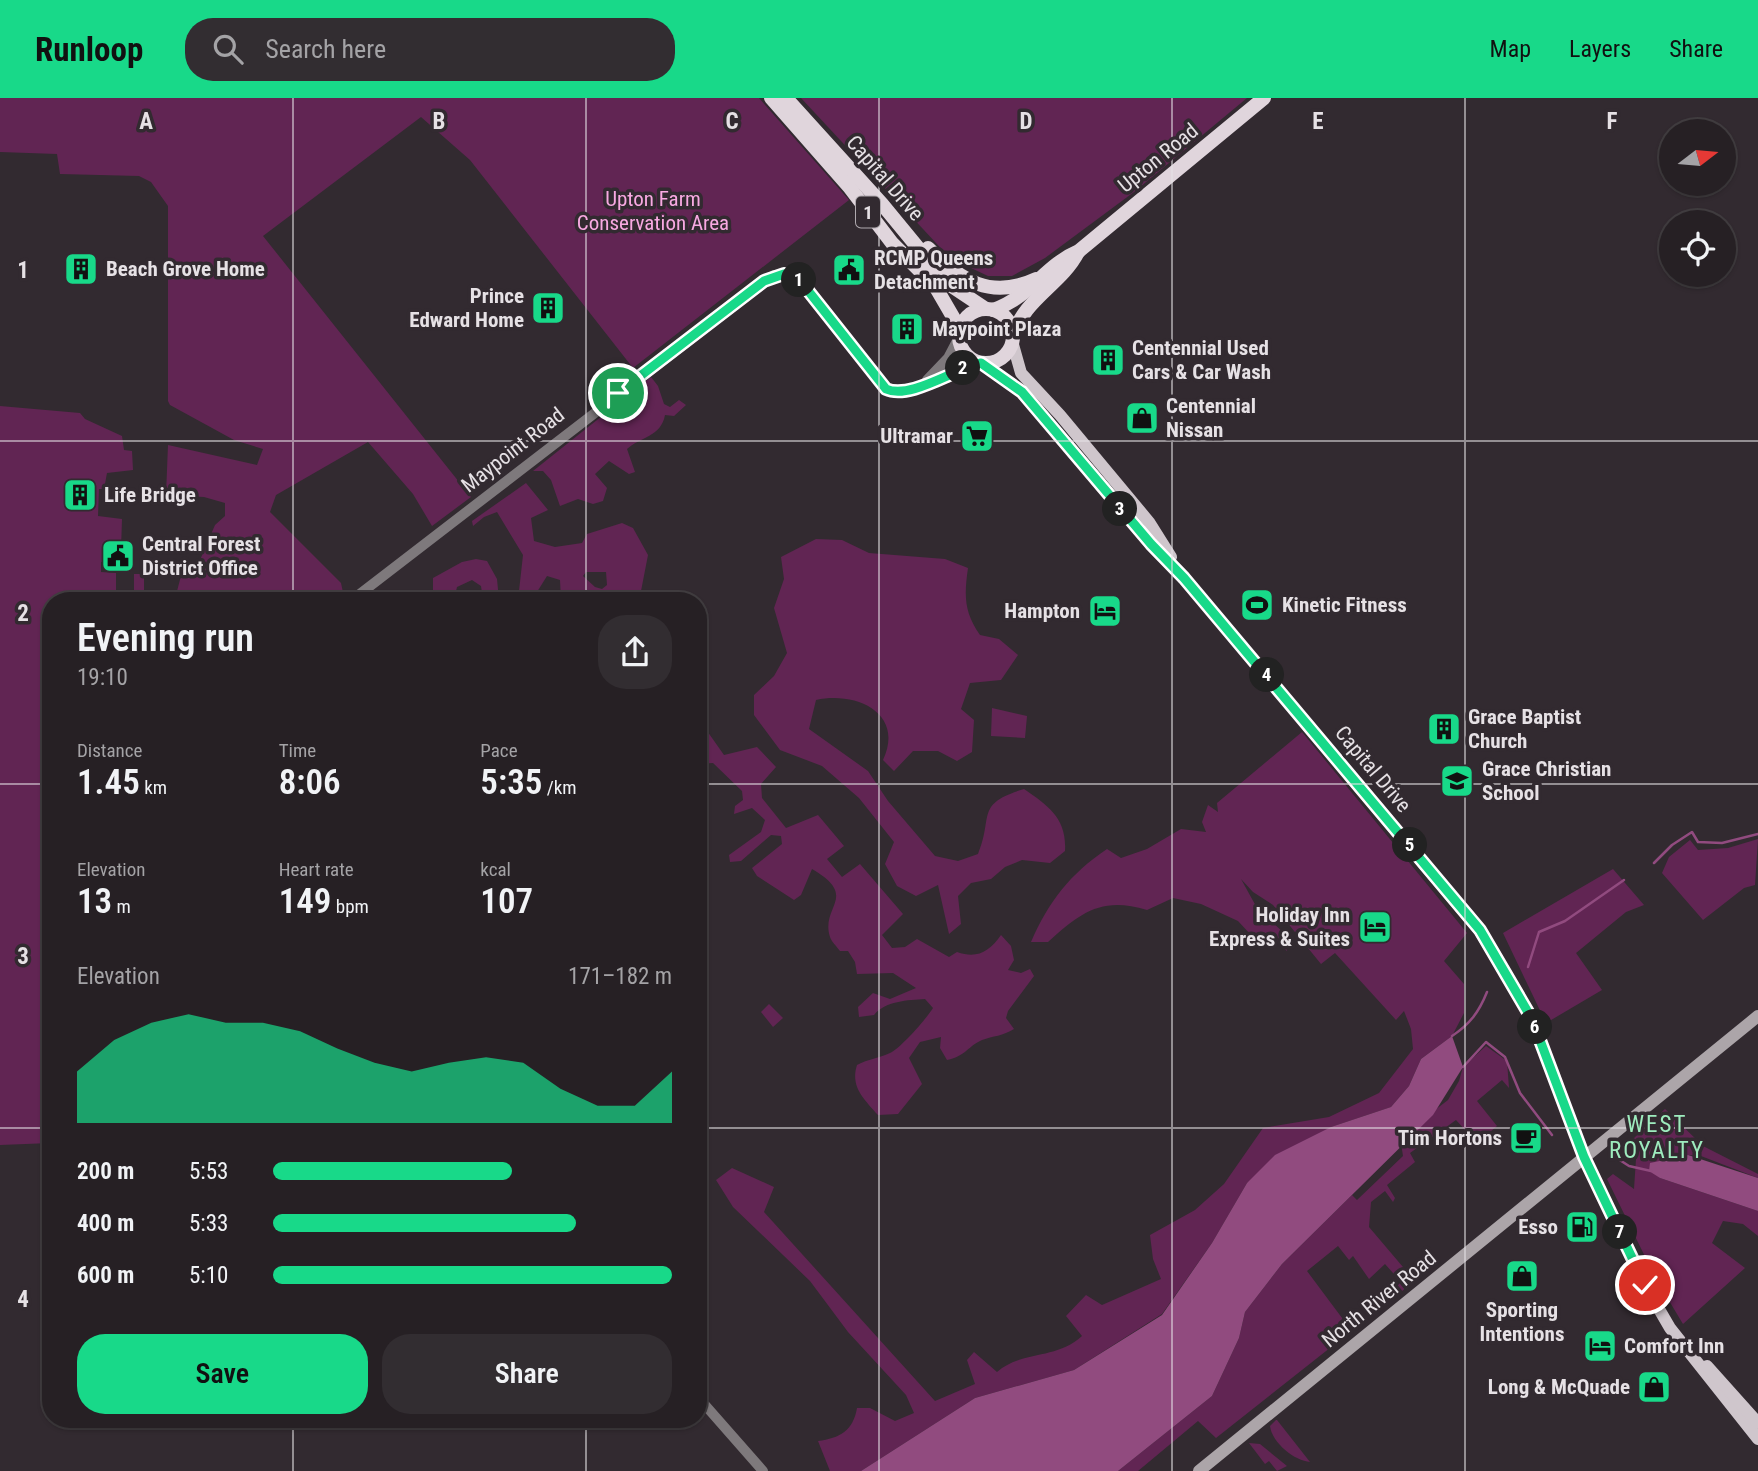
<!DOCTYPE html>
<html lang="en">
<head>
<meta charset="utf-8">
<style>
  body { margin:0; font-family:"Roboto Condensed",sans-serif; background:#322d31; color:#f1f3f6; height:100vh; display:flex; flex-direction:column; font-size:26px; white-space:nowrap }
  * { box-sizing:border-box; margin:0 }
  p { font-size:23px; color:#a4a3a6 }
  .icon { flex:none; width:38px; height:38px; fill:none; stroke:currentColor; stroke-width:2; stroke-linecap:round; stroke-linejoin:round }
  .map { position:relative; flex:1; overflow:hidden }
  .sheet { position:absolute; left:42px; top:494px; width:665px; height:836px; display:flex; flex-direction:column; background:#262024; border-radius:28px; box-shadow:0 2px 5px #0004,0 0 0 2px #423e41 }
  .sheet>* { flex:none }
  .needle { width:46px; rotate:74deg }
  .buttons { position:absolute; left:1659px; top:21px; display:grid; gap:14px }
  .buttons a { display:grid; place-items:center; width:77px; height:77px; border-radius:50%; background:#262024; box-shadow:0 2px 5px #0004,0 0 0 2px #423e41; font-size:35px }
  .pin { position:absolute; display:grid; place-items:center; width:60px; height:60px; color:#fff; margin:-30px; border:4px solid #fff; border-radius:50%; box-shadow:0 2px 7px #0007 }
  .km { position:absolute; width:35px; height:35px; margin:-18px; border-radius:50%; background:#222; color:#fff; font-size:19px; line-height:35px; text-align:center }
  .round { display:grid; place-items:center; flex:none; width:74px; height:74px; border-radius:28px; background:#322d31 }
  .headline { display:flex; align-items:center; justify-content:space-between; height:119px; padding:0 35px }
  h1 { font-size:38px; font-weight:600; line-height:52px }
  .metrics { display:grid; grid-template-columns:repeat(3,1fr); gap:10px; height:119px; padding:7px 35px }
  .metrics div { display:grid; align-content:center }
  .metrics b { font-size:35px; font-weight:600 }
  .metrics small { font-size:19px; font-weight:400 }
  .metrics p { font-size:19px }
  .chart { height:196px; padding:14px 35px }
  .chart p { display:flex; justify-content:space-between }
  .chart svg { width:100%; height:126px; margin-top:7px; fill:#18d989; opacity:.7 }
  .cta { display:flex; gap:14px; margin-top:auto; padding:14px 35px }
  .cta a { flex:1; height:80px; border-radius:28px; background:#18d989; color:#111; font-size:28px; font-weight:600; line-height:80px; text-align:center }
  .cta a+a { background:#322d31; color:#f1f3f6 }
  ul { padding:0 35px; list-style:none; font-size:23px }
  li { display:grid; grid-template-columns:112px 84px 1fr; align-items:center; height:52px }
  li i { height:18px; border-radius:9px; background:#18d989 }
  header { display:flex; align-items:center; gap:42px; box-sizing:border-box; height:98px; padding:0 35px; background:#18d989; color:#111 }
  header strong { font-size:33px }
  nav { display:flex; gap:38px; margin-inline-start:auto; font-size:24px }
  .search { width:490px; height:63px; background:#322d31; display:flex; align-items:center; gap:18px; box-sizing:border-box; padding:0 24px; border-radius:28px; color:#a4a3a6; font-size:26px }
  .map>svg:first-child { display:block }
  .green { fill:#612553; fill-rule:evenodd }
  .water { fill:#914b7f }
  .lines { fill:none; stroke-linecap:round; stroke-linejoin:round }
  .stream { stroke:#914b7f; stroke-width:2.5 }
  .tertiary { stroke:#7e797c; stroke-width:10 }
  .secondary { stroke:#aca5a9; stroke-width:12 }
  .primary { stroke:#cfc6cc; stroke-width:12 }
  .trunk { stroke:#e0d5dc; stroke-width:14 }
  .route-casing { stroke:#fff; stroke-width:14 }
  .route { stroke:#18d989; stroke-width:9 }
  .grid { fill:none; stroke:#e6e1e5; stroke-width:2; stroke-opacity:0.55 }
  .labels { text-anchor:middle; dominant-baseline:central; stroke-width:7; stroke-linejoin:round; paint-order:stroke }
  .shield { fill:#322a30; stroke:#b0aaaf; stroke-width:2 }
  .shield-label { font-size:19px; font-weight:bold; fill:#e6e1e5 }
  .street-label { font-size:21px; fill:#e6e1e5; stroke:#322a30 }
  .park-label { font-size:21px; fill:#f8a9e2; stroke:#322a30 }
  .poi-label { font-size:21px; font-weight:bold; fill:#e6e1e5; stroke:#322a30; text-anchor:start }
  .neighbourhood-label { font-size:23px; letter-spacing:2px; fill:#9eecbe; stroke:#322a30 }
  .grid-label { font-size:23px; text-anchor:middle; font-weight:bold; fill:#e6e1e5; stroke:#322a30; stroke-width:7; stroke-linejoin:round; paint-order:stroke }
</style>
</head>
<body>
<header>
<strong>Runloop</strong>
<div class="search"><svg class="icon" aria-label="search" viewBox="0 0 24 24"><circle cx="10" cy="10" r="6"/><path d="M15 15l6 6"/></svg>Search here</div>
<nav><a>Map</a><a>Layers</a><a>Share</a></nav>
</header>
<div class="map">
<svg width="1758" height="1373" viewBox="0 0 1758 1373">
  <rect width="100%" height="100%" fill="#322a30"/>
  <g class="green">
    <polygon points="0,0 759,0 849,102 633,270 470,62 421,19 263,138 471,399 432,428 413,396 368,344 276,397 270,414 341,485 344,499 341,502 197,502 197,498 176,497 182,474 176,468 197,469 215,427 225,418 225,405 204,399 166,397 168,347 257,367 263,351 234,342 170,307 168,303 168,108 151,84 139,78 60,76 57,56 0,54"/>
    <polygon points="801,0 1247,0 1134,94 1045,160 1012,178 988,178 950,160"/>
    <path d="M651,279L658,288L664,306L670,309L679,302L686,307L674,318L665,317C661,339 640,339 627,351L635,374L629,376L609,363L595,376L607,390L603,403L593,406L578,401L560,408L551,382L543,373H533Z"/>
    <polygon points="0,308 80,315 85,321 122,338 124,352 132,353 133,372 107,375 104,391 99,391 98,418 122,421 121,452 112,452 111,464 101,464 101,474 116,475 116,502 51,502 51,1045 0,1047"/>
    <path d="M526,385L548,412L531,420L534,443L555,449L582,445L587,436L622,425L633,430L648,457L641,493L634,497L616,498L613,502H561L560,482L547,478L532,502H518L523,457L497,414L484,419L473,428L472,423ZM586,474H606L607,487L602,491L595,489L583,478Z"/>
    <path d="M816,441L842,442L869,455L945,461L968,470C964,498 964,514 980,537L999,541L1018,557L1001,582L970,585L961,611L974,622L972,654L957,663L938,653H913L894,673L883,662C905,615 856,593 816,602L809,631L868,673L888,703L935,758L958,763L978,756C994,718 974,706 1024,691C1049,708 1067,721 1065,753L1050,765L1022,762L1005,769L991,781L971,785L958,798L961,826L949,836L938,787L916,798L897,788L885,766L894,744L859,700L822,668L780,652L754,617V597L774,578L787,555L774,510L784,481L781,459Z"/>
    <polygon points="476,461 487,463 497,481 499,502 483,502 481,488 472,482 457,489 454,502 440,502 433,495 433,480 462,464"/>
    <rect x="134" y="476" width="10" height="26"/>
    <polygon points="992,610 1027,618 1025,640 991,638"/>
    <path d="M698,615L705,630L724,657L757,649L776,669L761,686L762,700L786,730L818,717L844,748L827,761L842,779L860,766L903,816L882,837L892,850L905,849L917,841L949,859L957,854C977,861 989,854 1001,837L1011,848L1014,862L1008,872L1021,875L1030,871L1034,878L1008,913L1006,920L1014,931C1003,938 993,938 982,942C968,948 966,958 947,962L940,950L941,939L920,944L909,960L922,986L898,1016L878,1017C864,1001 850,989 857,967C868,961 879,960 890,955C900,951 927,920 933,910L925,901C908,902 885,903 874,917L859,919L858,909L873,895L890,901L916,890L893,875L857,876L855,864L848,853H840C837,849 831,843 830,839C820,808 860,799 812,771L801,797L794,802L757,778L752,770L782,746L781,738L771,737L741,763L730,764L729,757L761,734L765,722L752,710L734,716L735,708L743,702L742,693L713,665L698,666V650L701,647L698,644Z"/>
    <path d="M1302,634L1467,835L1444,863L1464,886V915L1452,938L1421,961L1409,988L1391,1009L1331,1029L1247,1085L1212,1145L1162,1216L1074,1272L975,1300L861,1373H830L818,1343C840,1340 853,1333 857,1310H870L895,1323L914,1315L906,1297L848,1234L810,1183L733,1109L716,1082L732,1070L774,1089L764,1114L935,1303L975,1286L967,1262L974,1254L997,1274C1023,1252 1056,1262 1082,1238L1066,1218L1086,1197L1102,1207L1161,1181L1153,1161L1150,1137L1195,1112L1224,1086L1263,1030L1329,1019L1379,995L1413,951L1411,931L1404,913L1396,922L1335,855L1321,866L1273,807L1253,794L1241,781L1257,810L1285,836L1287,853L1275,843L1251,837L1238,823L1201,806L1173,800L1147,812C1102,798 1081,814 1048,844H1031C1049,803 1070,776 1107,751L1121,760L1147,751L1181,731L1206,734L1202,724L1208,707L1218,714L1217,705Z"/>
    <polygon points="1758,741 1755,787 1744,790 1703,822 1662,775 1669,759 1690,742 1698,752 1728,750"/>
    <polygon points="1613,771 1644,807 1626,814 1576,855 1602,892 1546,925 1503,835"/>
    <polygon points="769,906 783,920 773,929 761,914"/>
    <polygon points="1486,948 1507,963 1509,990 1502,982 1477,1003 1497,1028 1477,1045 1456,1022 1410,1055 1415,1064 1387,1087 1395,1100 1393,1104 1385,1093 1371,1104 1369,1129 1414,1182 1399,1196 1396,1189 1401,1184 1385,1166 1369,1181 1353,1158 1349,1162 1338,1148 1307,1173 1348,1228 1355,1223 1359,1227 1216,1340 1198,1323 1138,1373 1118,1373 1212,1298 1239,1240 1245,1214 1282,1166 1352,1097 1357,1102 1403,1058 1400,1039 1448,1002 1459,983 1463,969"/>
    <polygon points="1665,1011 1703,1048 1758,1076 1758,1080 1701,1058 1689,1057 1650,1066 1660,1080 1758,1113 1758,1138 1743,1126 1723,1123 1712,1145 1745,1170 1683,1226 1656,1181 1607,1081 1613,1076 1634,1091 1636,1061 1618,1055"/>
    <path d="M1276,1322H1277L1310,1364C1295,1363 1272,1345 1270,1328Z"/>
    <polygon points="1249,1345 1260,1346 1287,1368 1277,1373 1269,1363 1265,1366"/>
  </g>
  <g class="water">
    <polygon points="1452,938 1463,969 1433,1017 1282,1166 1245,1214 1239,1240 1212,1298 1118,1373 861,1373 975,1300 1074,1272 1162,1217 1212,1145 1247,1085 1275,1057 1331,1029 1391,1009 1409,988 1421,961"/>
    <polygon points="1688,1057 1758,1080 1758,1113 1660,1080 1649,1073 1650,1065"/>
  </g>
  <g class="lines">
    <g class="stream">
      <polyline points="1654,765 1672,747 1692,734 1698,744 1722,745 1758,736"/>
      <polyline points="1528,869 1539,834 1565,823 1624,782"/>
      <path d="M1452,938C1470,926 1479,914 1487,894"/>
      <polyline points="1463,969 1486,944 1505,959 1520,995 1552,1037"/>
      <polyline points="1615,1059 1629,1068 1651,1073"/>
    </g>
    <g class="tertiary">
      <polyline points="927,282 948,260 959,239"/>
      <path d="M352,502L774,177H790L802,185L881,286C906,307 952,271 981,265"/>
      <polyline points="698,1299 763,1373"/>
    </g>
    <polyline class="secondary" points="1199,1373 1758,918"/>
    <g class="primary">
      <polyline points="1012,243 1021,275 1060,317 1149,424 1171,459"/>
      <polyline points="981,265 1022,294 1151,446 1184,480 1480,833 1532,921 1584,1059 1645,1187 1670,1230 1758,1341"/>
      <polyline points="1707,1268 1758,1325"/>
    </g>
    <g class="trunk">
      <polyline points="771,0 850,90 892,145 935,188 960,231"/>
      <polyline points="786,0 882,106 947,185 986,211"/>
      <path d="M928,150C961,183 991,202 1036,181"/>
      <circle cx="986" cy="238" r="27"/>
      <path d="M993,212C1032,198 1044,168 1079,153L1264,0"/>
      <path d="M1013,239C1023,201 1061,187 1078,154"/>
    </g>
  </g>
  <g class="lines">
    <defs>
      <path id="route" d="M618,295L764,183L784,176L802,185L886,291C910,302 954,271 981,265L1022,294L1151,446L1184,480L1480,832L1532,921L1584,1059L1645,1187"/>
    </defs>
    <use href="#route" class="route-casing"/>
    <use href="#route" class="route"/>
  </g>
  <path class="grid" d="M293,0V502M586,0V502M879,0V1373M1172,0V1373M1465,0V1373M0,343H1758M0,686H51M698,686H1758M0,1030H51M698,1030H1758M293,1321V1373M586,1321V1373"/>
  <defs>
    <symbol id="building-square" viewBox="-11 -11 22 22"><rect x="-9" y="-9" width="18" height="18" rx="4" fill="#18d989" stroke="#322a30"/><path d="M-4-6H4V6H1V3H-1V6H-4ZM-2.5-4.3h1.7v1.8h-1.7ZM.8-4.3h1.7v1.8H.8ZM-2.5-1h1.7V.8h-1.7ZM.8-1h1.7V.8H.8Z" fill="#111"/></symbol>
    <symbol id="civic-square" viewBox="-11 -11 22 22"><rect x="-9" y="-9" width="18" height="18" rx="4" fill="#18d989" stroke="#322a30"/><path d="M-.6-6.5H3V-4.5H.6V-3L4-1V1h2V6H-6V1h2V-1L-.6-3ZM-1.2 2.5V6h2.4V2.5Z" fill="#111"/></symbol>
    <symbol id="shop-square" viewBox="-11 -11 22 22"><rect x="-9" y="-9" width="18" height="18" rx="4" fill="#18d989" stroke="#322a30"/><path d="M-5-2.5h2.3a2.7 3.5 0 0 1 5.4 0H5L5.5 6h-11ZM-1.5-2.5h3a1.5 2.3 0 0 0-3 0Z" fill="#111"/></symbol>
    <symbol id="supermarket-square" viewBox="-11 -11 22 22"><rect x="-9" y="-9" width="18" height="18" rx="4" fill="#18d989" stroke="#322a30"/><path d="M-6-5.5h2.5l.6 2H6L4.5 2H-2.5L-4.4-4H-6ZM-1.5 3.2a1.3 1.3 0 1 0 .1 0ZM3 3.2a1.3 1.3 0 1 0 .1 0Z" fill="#111"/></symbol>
    <symbol id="stadium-square" viewBox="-11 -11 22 22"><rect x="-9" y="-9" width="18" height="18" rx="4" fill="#18d989" stroke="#322a30"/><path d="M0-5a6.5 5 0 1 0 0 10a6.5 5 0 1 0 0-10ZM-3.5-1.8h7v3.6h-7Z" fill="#111"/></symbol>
    <symbol id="hotel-square" viewBox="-11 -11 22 22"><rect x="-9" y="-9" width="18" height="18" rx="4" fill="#18d989" stroke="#322a30"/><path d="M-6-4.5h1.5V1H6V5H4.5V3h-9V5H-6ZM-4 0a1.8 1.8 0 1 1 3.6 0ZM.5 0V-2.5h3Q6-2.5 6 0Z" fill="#111"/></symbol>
    <symbol id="school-square" viewBox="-11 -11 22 22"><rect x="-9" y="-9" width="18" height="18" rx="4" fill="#18d989" stroke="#322a30"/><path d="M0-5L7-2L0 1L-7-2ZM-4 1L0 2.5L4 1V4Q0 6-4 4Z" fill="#111"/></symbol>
    <symbol id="cafe-square" viewBox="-11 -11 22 22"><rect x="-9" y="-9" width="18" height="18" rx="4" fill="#18d989" stroke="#322a30"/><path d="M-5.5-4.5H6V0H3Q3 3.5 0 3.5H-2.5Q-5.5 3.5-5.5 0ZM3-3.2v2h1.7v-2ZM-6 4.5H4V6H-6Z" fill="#111"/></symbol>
    <symbol id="fuel-square" viewBox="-11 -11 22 22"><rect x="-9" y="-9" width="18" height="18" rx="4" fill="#18d989" stroke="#322a30"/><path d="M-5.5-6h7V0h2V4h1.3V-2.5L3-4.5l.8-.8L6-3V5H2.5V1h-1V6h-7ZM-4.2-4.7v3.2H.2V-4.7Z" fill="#111"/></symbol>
  </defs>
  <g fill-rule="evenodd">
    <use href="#building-square" x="62" y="152" width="38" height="38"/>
    <use href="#civic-square" x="830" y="153" width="38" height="38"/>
    <use href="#building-square" x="529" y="191" width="38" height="38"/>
    <use href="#building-square" x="888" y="212" width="38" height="38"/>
    <use href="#building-square" x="1089" y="243" width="38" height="38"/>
    <use href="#shop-square" x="1123" y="301" width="38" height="38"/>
    <use href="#supermarket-square" x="958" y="319" width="38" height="38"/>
    <use href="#building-square" x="61" y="378" width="38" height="38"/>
    <use href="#civic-square" x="99" y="439" width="38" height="38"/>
    <use href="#stadium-square" x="1238" y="488" width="38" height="38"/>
    <use href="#hotel-square" x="1086" y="494" width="38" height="38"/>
    <use href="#building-square" x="1425" y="612" width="38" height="38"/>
    <use href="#school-square" x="1438" y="664" width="38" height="38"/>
    <use href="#hotel-square" x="1356" y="810" width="38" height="38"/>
    <use href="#cafe-square" x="1507" y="1021" width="38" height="38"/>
    <use href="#fuel-square" x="1563" y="1110" width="38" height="38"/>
    <use href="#shop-square" x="1503" y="1159" width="38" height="38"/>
    <use href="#hotel-square" x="1581" y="1229" width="38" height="38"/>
    <use href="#shop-square" x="1635" y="1270" width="38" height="38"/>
  </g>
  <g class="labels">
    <rect class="shield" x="856" y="98.5" width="24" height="31" rx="5"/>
    <g class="shield-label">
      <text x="868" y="114">1</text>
    </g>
    <g class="street-label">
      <text transform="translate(1158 60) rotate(-39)">Upton Road</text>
      <text transform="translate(885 80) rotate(49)">Capital Drive</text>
      <text transform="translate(513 352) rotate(-38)">Maypoint Road</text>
      <text transform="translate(1373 671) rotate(50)">Capital Drive</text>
      <text transform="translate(1379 1201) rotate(-39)">North River Road</text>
    </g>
    <g class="park-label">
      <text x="653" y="101">Upton Farm<tspan x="653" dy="24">Conservation Area</tspan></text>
    </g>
    <g class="poi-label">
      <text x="874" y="160">RCMP Queens<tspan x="874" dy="24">Detachment</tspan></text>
      <text x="106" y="171">Beach Grove Home</text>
      <text x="524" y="198" text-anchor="end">Prince<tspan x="524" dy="24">Edward Home</tspan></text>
      <text x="932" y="231">Maypoint Plaza</text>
      <text x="1132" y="250">Centennial Used<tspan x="1132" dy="24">Cars &amp; Car Wash</tspan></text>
      <text x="1166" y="308">Centennial<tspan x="1166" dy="24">Nissan</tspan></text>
      <text x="953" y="338" text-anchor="end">Ultramar</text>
      <text x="104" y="397">Life Bridge</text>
      <text x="142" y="446">Central Forest<tspan x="142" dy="24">District Office</tspan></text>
      <text x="1282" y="507">Kinetic Fitness</text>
      <text x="1080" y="513" text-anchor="end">Hampton</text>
      <text x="1468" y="619">Grace Baptist<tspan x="1468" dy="24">Church</tspan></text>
      <text x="1482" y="671">Grace Christian<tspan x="1482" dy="24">School</tspan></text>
      <text x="1350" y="817" text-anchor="end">Holiday Inn<tspan x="1350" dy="24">Express &amp; Suites</tspan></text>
      <text x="1502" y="1040" text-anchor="end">Tim Hortons</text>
      <text x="1558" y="1129" text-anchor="end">Esso</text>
      <text x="1522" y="1212" text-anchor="middle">Sporting<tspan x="1522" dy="24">Intentions</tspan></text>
      <text x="1624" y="1248">Comfort Inn</text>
      <text x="1630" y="1289" text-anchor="end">Long &amp; McQuade</text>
    </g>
    <g class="neighbourhood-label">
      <text x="1657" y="1026">WEST<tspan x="1657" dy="26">ROYALTY</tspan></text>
    </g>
  </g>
  <g class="grid-label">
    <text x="146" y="31">A</text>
    <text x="439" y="31">B</text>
    <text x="732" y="31">C</text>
    <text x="1026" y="31">D</text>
    <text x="1318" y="31">E</text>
    <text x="1612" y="31">F</text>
    <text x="23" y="180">1</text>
    <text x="23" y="523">2</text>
    <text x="23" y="866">3</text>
    <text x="23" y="1209">4</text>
  </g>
</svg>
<div class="buttons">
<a><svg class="needle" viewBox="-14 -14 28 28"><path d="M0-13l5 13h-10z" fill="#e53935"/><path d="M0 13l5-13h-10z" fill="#a4a3a6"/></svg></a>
<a><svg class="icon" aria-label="locate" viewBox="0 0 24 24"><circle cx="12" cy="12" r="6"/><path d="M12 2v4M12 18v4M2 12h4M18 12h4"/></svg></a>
</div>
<div class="pin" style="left:618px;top:295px;background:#1e9e55"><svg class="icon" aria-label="arrive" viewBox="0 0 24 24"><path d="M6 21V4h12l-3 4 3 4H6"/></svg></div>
<div class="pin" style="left:1645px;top:1187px;background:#d93025"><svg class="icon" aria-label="check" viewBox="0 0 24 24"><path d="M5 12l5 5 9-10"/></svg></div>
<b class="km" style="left:799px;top:182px">1</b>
<b class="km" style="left:963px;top:270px">2</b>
<b class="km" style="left:1120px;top:411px">3</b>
<b class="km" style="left:1267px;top:577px">4</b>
<b class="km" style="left:1410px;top:747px">5</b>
<b class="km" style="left:1535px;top:929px">6</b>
<b class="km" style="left:1620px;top:1134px">7</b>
<section class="sheet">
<div class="headline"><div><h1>Evening run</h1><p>19:10</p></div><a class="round"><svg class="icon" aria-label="share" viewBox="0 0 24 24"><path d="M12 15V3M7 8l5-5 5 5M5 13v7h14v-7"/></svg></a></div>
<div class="metrics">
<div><p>Distance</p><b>1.45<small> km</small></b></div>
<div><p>Time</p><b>8:06</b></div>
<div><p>Pace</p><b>5:35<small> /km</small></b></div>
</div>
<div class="metrics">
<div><p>Elevation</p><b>13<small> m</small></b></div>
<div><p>Heart rate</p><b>149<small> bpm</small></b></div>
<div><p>kcal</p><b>107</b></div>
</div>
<div class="chart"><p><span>Elevation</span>171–182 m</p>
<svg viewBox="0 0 160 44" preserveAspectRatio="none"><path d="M0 44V26L10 15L20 9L30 6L40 9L50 9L60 12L70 18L80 23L90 26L100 23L110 21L120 23L130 32L140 38L150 38L160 26V44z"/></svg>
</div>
<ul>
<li><b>200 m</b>5:53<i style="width:60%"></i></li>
<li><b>400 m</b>5:33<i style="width:76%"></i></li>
<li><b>600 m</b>5:10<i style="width:100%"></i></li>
</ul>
<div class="cta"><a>Save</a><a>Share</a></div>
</section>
</div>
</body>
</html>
